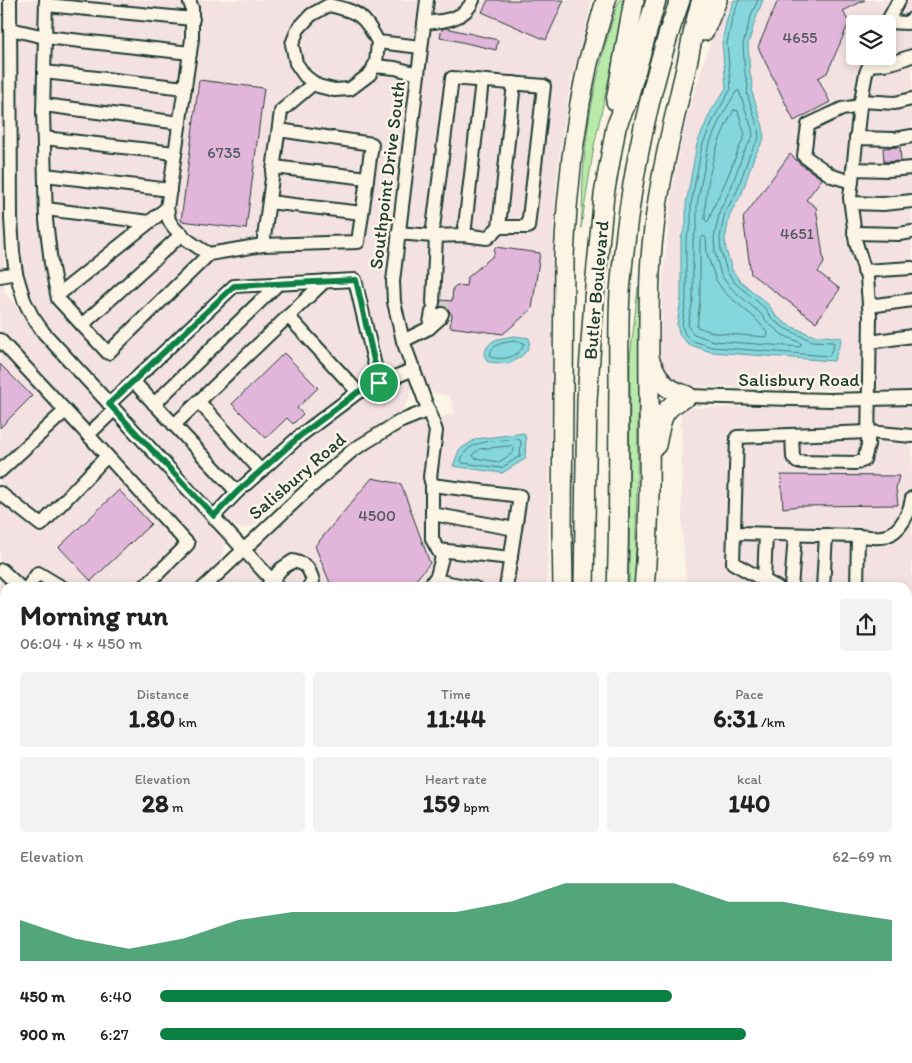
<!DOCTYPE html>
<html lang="en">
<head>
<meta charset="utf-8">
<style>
  body { margin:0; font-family:Itim,sans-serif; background:#f2f2f2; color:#222; height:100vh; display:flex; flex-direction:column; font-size:19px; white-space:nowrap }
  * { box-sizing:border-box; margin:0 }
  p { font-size:16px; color:#767676 }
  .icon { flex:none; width:28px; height:28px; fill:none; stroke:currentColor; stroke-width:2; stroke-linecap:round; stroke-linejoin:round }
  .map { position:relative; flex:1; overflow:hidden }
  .sheet { position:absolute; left:0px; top:582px; width:912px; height:481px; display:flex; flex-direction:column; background:#fff; border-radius:15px 15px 0 0; box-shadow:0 2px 8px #0003 }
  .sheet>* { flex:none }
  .tools { position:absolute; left:846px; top:15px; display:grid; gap:10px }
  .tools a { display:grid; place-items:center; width:50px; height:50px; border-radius:5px; background:#fff; box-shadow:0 2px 8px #0003; font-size:25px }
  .pin { position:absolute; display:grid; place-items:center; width:42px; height:42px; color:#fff; margin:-21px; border:2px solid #fff; border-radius:50%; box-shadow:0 1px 5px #0007 }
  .round { display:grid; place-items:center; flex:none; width:52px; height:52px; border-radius:5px; background:#f2f2f2 }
  .head { display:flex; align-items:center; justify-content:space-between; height:85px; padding:0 20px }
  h1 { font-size:28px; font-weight:800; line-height:38px }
  .figures { display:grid; grid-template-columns:repeat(3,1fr); gap:8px; height:85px; padding:5px 20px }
  .figures div { display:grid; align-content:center; border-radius:5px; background:#f2f2f2; text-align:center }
  .figures b { font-size:25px; font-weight:800 }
  .figures small { font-size:14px; font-weight:400 }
  .figures p { font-size:14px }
  .chart { height:140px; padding:10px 20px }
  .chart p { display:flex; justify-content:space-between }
  .chart svg { width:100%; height:90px; margin-top:5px; fill:#0b8043; opacity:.7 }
  ul { padding:0 20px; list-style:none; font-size:16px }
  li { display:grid; grid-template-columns:80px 60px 1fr; align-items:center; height:38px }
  li i { height:12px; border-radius:6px; background:#0b8043 }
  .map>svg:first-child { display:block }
  .built { fill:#f4e2e2; fill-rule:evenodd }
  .green { fill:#b9eaaa; stroke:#6c946f }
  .water { fill:#85d7dd; stroke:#5c9999 }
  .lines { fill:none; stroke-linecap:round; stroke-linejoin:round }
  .shore { stroke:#487b78; stroke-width:1 }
  .building { fill:#e2b5da; stroke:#1f3d34 }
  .minor-tunnel { stroke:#d0d0c2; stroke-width:12; stroke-dasharray:12 6; stroke-linecap:butt }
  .minor-casing { stroke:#1f3d34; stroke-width:16 }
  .major-casing { stroke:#1f3d34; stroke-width:20 }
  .highway-casing { stroke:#1f3d34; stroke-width:22 }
  .minor { stroke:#fcf5e5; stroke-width:12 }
  .major { stroke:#fcf5e5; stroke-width:16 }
  .highway { stroke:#fcf5e5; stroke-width:19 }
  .route-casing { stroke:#fff; stroke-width:10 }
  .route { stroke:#0b8043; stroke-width:6 }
  .labels { text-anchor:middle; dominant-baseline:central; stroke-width:5; stroke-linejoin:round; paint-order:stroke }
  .number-label { font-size:16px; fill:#505b5e }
  .street-label { font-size:19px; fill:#1f3d34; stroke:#fcf5e5 }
</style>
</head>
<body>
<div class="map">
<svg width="912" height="1063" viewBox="0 0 912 1063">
  <rect width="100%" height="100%" fill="#fcf5e5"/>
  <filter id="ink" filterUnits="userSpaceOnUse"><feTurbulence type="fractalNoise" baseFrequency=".02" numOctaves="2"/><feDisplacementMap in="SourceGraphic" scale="10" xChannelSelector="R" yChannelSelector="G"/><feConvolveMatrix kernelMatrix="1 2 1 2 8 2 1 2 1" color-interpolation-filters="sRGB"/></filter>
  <g filter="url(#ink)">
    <g class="built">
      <polygon points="0,0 1,0 4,292 221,534 225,543 221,561 192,587 5,588 5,757 0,758"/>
      <polygon points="15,0 422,0 384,267 386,303 411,387 410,398 402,411 356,439 305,477 254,525 242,529 230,524 41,318 25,280 18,251"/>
      <polygon points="435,0 592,0 570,86 559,158 553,227 551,414 547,587 210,588 310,492 359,452 408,426 454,413 450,396 434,393 426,386 401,305 400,278"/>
      <path d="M726,0H734L727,18L722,42L726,88L710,114L697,145L686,204V225L681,238V299L677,325L711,352L825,336H814L788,325L776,316L769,305L739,280L732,270L726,250L725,239L730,214L742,193L754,157L764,139L763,127L752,92L753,85L750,74L748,44L757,15L763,0H912V390L673,386L660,368L663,278L672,193L684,126L707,51ZM855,24H888V56H855Z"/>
      <polygon points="912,405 912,684 908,682 908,588 686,587 682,523 681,408"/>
      <polygon points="0,786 5,788 5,966 0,968"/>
    </g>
    <g class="green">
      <path d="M619,0H626L594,146L581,228C583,203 582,176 585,151C590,100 603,49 619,0Z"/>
      <polygon points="638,287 642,287 639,365 635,587 629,588 630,359"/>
      <polygon points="908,736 912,738 912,947 908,948"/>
      <polygon points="5,966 5,1009 0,1010 0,968"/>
      <polygon points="668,1059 798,1059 771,1063 669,1063"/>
    </g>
    <g class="water">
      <polygon points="734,0 763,0 757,15 748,44 750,74 753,85 752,92 763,127 764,139 754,157 742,193 730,214 725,239 726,250 732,270 739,280 769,305 776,316 788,325 814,336 825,336 842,338 834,361 711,352 688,344 680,336 677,325 681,299 681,238 686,225 686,204 697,144 710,113 726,88 722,42 727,18"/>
      <path d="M514,336L529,338C532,352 519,358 509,364L488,362L484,355C489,338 498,339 514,336Z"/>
      <polygon points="524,433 526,439 525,459 502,473 453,466 459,450 476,439"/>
    </g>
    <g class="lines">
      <g class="shore">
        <polyline points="739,0 732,19 727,43 731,89 715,116 702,146 691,204 691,225 686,239 686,300 682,326 685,334 690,340 712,347 829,356 834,345 833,342 812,341 786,329 773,320 765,308 735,283 727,272 721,251 720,238 725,212 737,191 749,156 759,138 758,128 747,93 748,85 745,74 743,44 752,13 758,0"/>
        <polygon points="739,91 752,129 753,136 743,154 731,188 720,210 714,238 715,253 721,275 731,288 760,313 770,325 783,335 801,343 801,345 800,347 714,341 694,334 690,330 688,324 693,300 693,240 697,226 697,205 708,148 720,119 736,92"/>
        <path d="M734,110L738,111L745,135C737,151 732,167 725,183C719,196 713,206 709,220L707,222L705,220C705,182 715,142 734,110Z"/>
        <polygon points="704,236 706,238 707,254 716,280 725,293 755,318 768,333 767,337 715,333 697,327 700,300 700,241"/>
        <path d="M514,341L524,343C521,357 503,361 491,357L490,354C493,343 504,343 514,341Z"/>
        <path d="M518,439L521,441L520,456L501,468L463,463L461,461C466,438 500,441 518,439Z"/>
        <polygon points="512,446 514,448 513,453 499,462 475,458 473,456 473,454 480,449"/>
      </g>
    </g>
    <g class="building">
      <polygon points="488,0 564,0 546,40 482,12"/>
      <polygon points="778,0 865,0 843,11 849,23 827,73 818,78 830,102 794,121 758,47"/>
      <polygon points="446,28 498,40 496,50 440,37 442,29"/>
      <polygon points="199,80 264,88 246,229 181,221"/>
      <polygon points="900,147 901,161 884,162 883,148"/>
      <polygon points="790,154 799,163 822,179 806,200 816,207 824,263 818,272 840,289 816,322 751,274 743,218"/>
      <polygon points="495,247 540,253 532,309 503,334 450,327 452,315 447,307 440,306 441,300 452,301 453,288 457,285 466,286 467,278 494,255"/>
      <polygon points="284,353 318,388 297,408 303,414 293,424 287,418 266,438 232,404"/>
      <polygon points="0,364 32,396 0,428"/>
      <polygon points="781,475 899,476 896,488 898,505 800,506 783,508"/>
      <polygon points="372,478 401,484 430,563 409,588 332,588 315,546"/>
      <polygon points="119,490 151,524 91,581 59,547"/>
    </g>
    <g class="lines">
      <polyline class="minor-tunnel" points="442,314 443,300"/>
      <defs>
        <g id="minor">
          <polyline points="10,0 11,218 13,252 16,273 24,300 32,316 44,333 279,588"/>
          <polyline points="46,0 43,111 46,220 51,263 58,299 108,353 209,254 263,245"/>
          <path d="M189,0L192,8V39L167,208C168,211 168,216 169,220C175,233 197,247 209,254"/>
          <polyline points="427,0 393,281 394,302 403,341 436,431 430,477 432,485 432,539 442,557 437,576 428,588"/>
          <polyline points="46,5 193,19"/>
          <polyline points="887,22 907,23 912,19"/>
          <path d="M424,23C444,21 465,20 473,0"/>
          <polyline points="886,24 899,0"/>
          <polyline points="10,29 45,37 190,53"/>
          <path d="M378,42L376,63L370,74L350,89L334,90L318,86L305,76L296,63L292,44L298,29L311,15L329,5C359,12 364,15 378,42L421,47"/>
          <path d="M870,64C886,66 897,61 912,56"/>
          <polyline points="374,66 395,68 418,74"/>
          <polyline points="44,72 185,88"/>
          <polyline points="861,101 895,103 912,99"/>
          <polyline points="44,105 180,123"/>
          <polyline points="279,130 372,144 358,242 263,245 281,111 314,83"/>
          <polyline points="44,138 175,153"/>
          <polyline points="856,138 895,139 912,136"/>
          <polyline points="274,167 367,178"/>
          <polyline points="853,169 888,170 912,168"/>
          <polyline points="45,175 170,190"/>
          <polyline points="852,182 832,176 804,156 808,125 842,109 860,106"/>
          <polyline points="269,202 362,213"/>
          <polyline points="851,203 883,204 912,201"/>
          <polyline points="46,209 149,222"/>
          <polyline points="499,227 514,83"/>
          <polyline points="398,233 432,236 452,78 544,86 528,227 499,227 487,238 464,235 432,236"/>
          <polyline points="854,233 899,234 912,232"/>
          <polyline points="464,235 482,81"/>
          <polyline points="864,271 912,268"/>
          <polyline points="0,276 16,273"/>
          <polyline points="58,295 167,208"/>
          <polyline points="433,303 436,236"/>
          <polyline points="869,306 912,300"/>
          <polyline points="288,316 358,392"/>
          <polyline points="82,325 182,234"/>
          <polyline points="429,328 439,319 442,314"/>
          <polyline points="0,340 88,435 114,410"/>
          <polyline points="403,341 429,328 432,312"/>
          <polyline points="870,342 912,336"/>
          <polyline points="133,381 237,492"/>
          <polyline points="687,396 829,400 912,398"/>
          <polyline points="199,402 261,471"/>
          <polyline points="109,404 234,286 355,280 379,383"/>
          <polyline points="154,404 278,284"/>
          <polyline points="174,425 325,281"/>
          <polyline points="88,435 188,544 143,588"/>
          <polyline points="792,435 793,457 797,462 857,463 864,460 868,445 870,317 867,278 856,243 850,198 860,106 866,73 873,56"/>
          <polyline points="0,471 65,411"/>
          <polyline points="432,485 520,496 506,588"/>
          <polyline points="0,493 41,525 107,456"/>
          <polyline points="432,514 515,529"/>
          <polyline points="214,516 237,492 301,435 358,392 414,369"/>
          <polyline points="734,533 858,536"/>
          <polyline points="438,550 511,558"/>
          <polyline points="2,570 21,588"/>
          <polyline points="434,580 475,588"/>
          <polyline points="764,580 766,534"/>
          <polyline points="27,588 38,573 63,588"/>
          <polyline points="203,588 306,491 353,450 399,422 429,410"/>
          <path d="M266,588L281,569L293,561C307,564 309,568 313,581L308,588"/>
          <polyline points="778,588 733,563 737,437 869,432 912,436"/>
          <polyline points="791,588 795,535"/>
          <polyline points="823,588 826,535"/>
          <path d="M857,588L858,536C866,536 878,539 886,536C901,531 910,512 912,498"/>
          <polyline points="0,620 3,621 5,634"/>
          <polyline points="2,776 5,784"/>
          <polyline points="0,805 5,805"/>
          <polyline points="0,950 5,949"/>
        </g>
        <polyline id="major" points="605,1059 605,1063"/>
        <g id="highway">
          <polyline points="704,31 717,0"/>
          <polyline points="616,101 634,0"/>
          <path d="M650,361C661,383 662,387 687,396"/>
          <path d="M656,445C662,417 660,410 687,396"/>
          <polyline points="563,588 562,530 564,256 567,207 572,157 580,103 588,63 606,0"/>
          <polyline points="584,588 587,400 595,286 604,195 616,127 627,101 656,0"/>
          <path d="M617,588C620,521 618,454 619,387C619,355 618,324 620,292C628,193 646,94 680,0"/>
          <path d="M644,588C654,483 646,378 650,274C653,209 668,144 683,81C690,54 693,26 702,0"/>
          <polyline points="908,722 912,724"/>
          <polyline points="908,963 912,963"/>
          <polyline points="908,1002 912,1002"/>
          <polyline points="0,1022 5,1021"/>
          <polyline points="579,1059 579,1063"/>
          <polyline points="626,1059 626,1063"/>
          <polyline points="2,1063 40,1059"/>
          <polyline points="316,1063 324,1059"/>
          <polyline points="354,1063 393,1059"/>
          <polyline points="835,1063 867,1059"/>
          <polyline points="886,1063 903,1059"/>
        </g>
      </defs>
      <use href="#minor" class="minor-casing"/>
      <use href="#major" class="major-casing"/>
      <use href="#highway" class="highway-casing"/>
      <use href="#minor" class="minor"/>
      <use href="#major" class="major"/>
      <use href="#highway" class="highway"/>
    </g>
  </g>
  <g class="lines" filter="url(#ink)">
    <defs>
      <polygon id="route" points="356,280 379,383 358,392 301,435 237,492 214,516 109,404 234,286"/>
    </defs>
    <use href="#route" class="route-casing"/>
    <use href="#route" class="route"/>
  </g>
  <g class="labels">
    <g class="number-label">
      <text x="800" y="37">4655</text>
      <text x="224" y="152">6735</text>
      <text x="797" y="233">4651</text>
      <text x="377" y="515">4500</text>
    </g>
    <g class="street-label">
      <text transform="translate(387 175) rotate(-83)">Southpoint Drive South</text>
      <text transform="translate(596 290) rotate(-85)">Butler Boulevard</text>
      <text x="799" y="379">Salisbury Road</text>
      <text transform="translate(297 476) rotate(-41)">Salisbury Road</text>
    </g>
  </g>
</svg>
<div class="tools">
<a><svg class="icon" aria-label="layers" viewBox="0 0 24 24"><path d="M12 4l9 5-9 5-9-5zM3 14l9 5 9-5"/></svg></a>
</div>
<div class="pin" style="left:379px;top:383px;background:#1e9e55"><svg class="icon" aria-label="arrive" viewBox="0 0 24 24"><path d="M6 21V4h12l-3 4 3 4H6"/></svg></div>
<section class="sheet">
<div class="head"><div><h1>Morning run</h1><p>06:04 · 4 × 450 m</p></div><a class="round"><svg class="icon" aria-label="share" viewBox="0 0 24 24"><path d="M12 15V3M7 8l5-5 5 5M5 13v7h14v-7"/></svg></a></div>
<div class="figures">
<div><p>Distance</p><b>1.80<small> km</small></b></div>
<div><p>Time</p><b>11:44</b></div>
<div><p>Pace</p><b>6:31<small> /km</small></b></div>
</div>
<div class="figures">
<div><p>Elevation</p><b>28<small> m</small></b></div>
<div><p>Heart rate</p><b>159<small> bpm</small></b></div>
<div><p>kcal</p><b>140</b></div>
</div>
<div class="chart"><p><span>Elevation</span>62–69 m</p>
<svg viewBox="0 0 160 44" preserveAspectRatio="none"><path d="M0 44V24L10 33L20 38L30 33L40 24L50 20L60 20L70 20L80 20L90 15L100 6L110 6L120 6L130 15L140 15L150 20L160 24V44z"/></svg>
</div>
<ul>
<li><b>450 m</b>6:40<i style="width:70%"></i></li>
<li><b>900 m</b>6:27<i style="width:80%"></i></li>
</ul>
</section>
</div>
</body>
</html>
